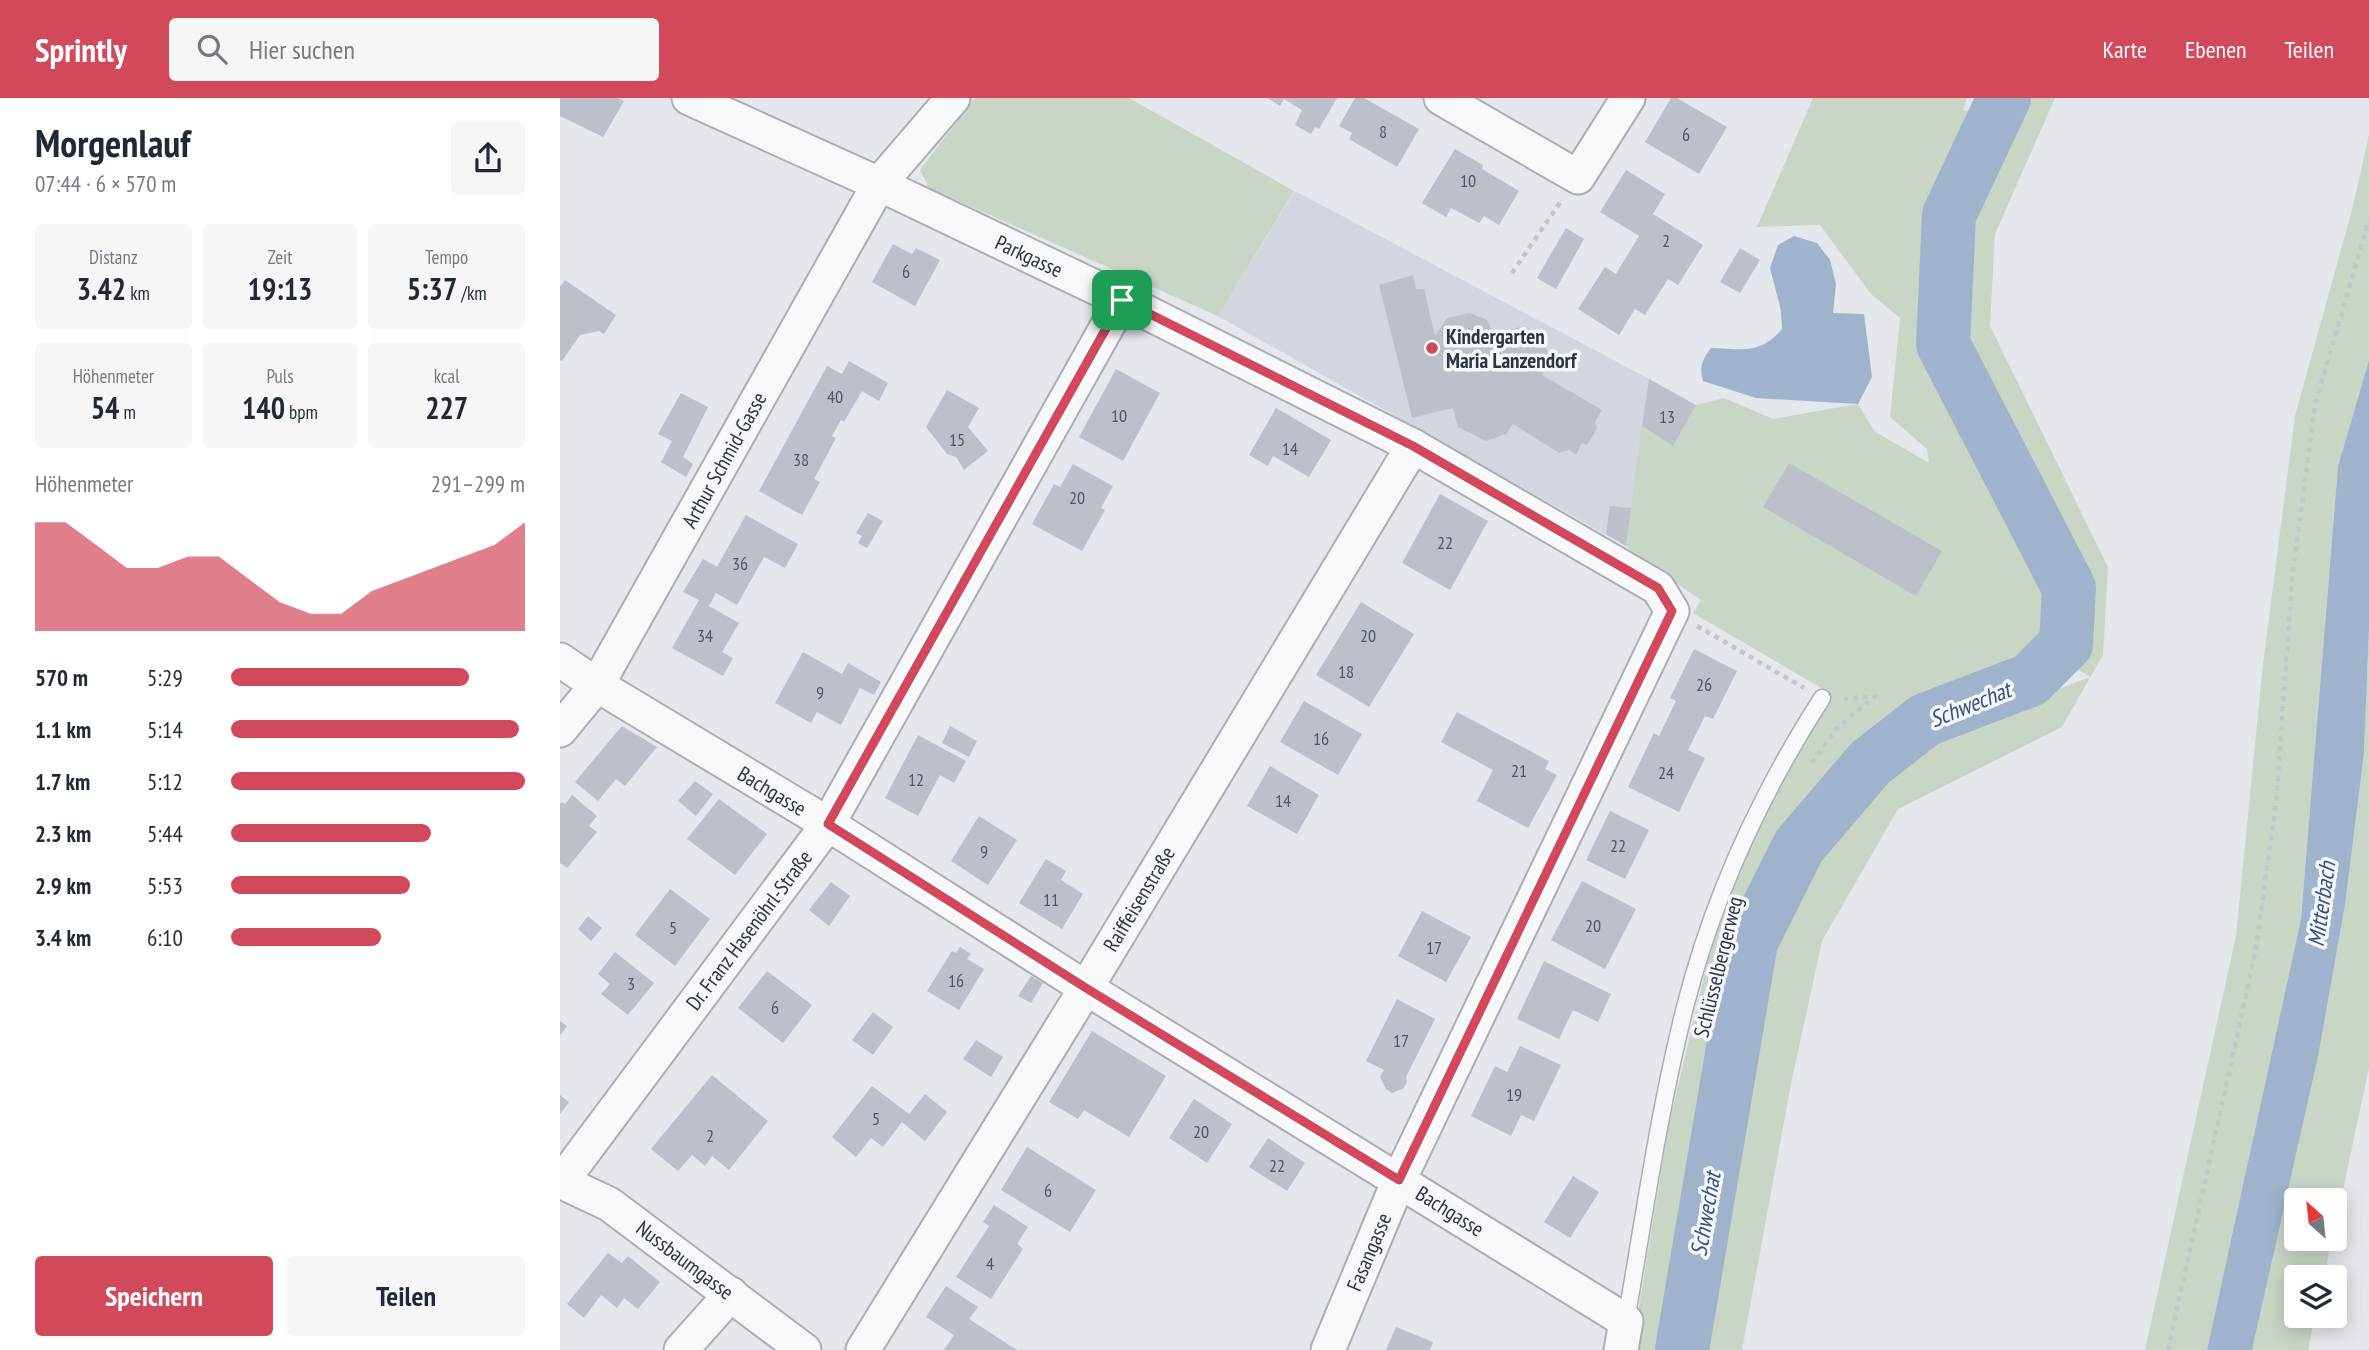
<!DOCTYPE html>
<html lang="de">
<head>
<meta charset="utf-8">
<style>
  body { margin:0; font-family:"PT Sans Narrow",sans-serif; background:#f6f6f7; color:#1f2937; height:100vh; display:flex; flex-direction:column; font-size:26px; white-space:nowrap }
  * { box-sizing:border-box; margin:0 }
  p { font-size:23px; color:#747a83 }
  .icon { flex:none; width:38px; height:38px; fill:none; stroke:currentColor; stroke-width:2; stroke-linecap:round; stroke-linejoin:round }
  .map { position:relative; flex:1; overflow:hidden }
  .side { display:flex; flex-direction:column; background:#fff; width:560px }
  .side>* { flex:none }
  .needle { width:46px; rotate:333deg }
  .buttons { position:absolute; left:1724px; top:1090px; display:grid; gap:14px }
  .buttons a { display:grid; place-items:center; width:63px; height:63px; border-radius:7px; background:#fff; box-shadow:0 4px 18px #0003; font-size:35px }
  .pin { position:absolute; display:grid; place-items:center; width:60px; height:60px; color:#fff; margin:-30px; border-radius:14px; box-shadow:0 4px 10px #0006 }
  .round { display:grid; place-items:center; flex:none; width:74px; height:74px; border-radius:7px; background:#f6f6f7 }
  .headline { display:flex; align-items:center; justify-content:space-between; height:119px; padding:0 35px }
  h1 { font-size:38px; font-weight:700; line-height:52px }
  .metrics { display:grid; grid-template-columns:repeat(3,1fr); gap:10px; height:119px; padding:7px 35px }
  .metrics div { display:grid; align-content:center; border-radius:7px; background:#f6f6f7; text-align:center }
  .metrics b { font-size:30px; font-weight:700 }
  .metrics small { font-size:19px; font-weight:400 }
  .metrics p { font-size:19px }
  .chart { height:196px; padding:14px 35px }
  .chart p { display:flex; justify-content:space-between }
  .chart svg { width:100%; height:126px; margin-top:7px; fill:#d1495b; opacity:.7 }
  .button { display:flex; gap:14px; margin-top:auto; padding:14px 35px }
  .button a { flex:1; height:80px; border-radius:7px; background:#d1495b; color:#fff; font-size:28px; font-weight:700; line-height:80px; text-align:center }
  .button a+a { background:#f6f6f7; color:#1f2937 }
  ul { padding:0 35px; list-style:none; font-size:23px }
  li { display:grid; grid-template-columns:112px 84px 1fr; align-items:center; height:52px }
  li i { height:18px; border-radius:9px; background:#d1495b }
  header { display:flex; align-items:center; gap:42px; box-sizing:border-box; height:98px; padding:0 35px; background:#d1495b; color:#fff }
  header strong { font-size:33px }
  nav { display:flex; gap:38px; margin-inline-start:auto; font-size:24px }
  .search { width:490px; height:63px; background:#f6f6f7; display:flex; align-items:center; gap:18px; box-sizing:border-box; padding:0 24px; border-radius:7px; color:#747a83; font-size:26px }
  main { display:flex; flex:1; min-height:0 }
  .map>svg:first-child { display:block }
  .built { fill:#d2d6de }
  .green { fill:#c9d6c5; fill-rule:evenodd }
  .water { fill:#9fb4cc }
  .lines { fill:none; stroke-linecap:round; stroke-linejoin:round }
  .river { stroke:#9fb4cc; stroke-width:54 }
  .building { fill:#bbc0ca }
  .service-casing { stroke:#a9aeb7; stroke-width:19 }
  .minor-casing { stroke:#a9aeb7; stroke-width:37 }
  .path { stroke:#c2c5cb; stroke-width:4.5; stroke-dasharray:5 5; stroke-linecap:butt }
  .service { stroke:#f7f8fa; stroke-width:16 }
  .minor { stroke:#f7f8fa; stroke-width:33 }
  .route-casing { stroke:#fff; stroke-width:14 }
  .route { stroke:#d1495b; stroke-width:9 }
  .poi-dot { fill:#d1495b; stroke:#f4f6f9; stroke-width:2.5 }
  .labels { text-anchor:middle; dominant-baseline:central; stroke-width:7; stroke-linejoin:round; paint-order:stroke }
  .number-label { font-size:18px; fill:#4f5766 }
  .street-label { font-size:21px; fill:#2b3445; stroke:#f4f6f9 }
  .poi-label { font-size:21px; font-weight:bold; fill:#2b3445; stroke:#f4f6f9; text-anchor:start }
  .water-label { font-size:23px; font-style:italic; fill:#34527a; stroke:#f4f6f9 }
</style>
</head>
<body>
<header>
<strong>Sprintly</strong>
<div class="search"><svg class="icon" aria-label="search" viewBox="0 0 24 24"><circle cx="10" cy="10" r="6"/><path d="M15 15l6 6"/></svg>Hier suchen</div>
<nav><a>Karte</a><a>Ebenen</a><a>Teilen</a></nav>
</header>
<main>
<section class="side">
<div class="headline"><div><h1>Morgenlauf</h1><p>07:44 · 6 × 570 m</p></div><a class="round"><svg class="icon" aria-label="share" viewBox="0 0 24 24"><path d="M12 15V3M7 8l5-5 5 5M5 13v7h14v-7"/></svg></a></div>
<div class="metrics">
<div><p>Distanz</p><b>3.42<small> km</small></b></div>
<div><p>Zeit</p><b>19:13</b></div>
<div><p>Tempo</p><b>5:37<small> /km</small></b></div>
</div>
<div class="metrics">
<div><p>Höhenmeter</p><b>54<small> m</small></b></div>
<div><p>Puls</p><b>140<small> bpm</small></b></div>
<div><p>kcal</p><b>227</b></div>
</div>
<div class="chart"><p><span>Höhenmeter</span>291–299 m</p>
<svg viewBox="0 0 160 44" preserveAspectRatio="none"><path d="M0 44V6L10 6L20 14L30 22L40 22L50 18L60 18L70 26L80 34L90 38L100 38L110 30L120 26L130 22L140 18L150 14L160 6V44z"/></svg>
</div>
<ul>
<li><b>570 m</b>5:29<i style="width:81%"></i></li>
<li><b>1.1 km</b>5:14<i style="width:98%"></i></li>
<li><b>1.7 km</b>5:12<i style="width:100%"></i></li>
<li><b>2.3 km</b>5:44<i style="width:68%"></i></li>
<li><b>2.9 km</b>5:53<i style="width:61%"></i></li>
<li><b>3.4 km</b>6:10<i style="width:51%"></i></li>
</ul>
<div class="button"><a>Speichern</a><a>Teilen</a></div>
</section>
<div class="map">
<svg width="1809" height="1252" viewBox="0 0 1809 1252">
  <rect width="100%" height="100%" fill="#e4e7ec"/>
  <polygon class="built" points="735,93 1089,281 1066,448 658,218"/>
  <g class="green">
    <polygon points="415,0 569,0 734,93 658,218 369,90 360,72"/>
    <path d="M1253,0H1407L1403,12L1449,19L1458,0H1495L1435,136L1430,228L1548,469L1543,557L1502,629L1338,711L1262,843L1231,986L1182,1252H1072L1109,1026L1160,811L1195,728L1270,595L1133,515L1141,502L1079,460L1066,448L1082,328L1113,347L1136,307L1164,300L1213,321L1298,306L1314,333L1369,365L1367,351L1330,319L1340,220L1311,196L1260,127L1197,129ZM1482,548L1530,579L1386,634L1327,670L1290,711L1249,716L1318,634L1389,589Z"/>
    <polygon points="1809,37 1809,262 1778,368 1741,821 1647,1252 1585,1252 1676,838 1703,566 1735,318 1793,108"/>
    <polygon points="1809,531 1809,970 1775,1129 1774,1102 1736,1102 1736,1141 1772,1141 1764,1179 1736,1180 1736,1218 1755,1218 1748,1252 1692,1252 1758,959 1785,807 1804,655"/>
  </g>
  <g class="water">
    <path d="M1234,138L1257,145L1270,162L1276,186L1273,215L1304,216L1312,279L1298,306L1196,300L1143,283C1139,269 1142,262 1151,250C1182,251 1200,257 1222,231L1221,213L1210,170L1218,147Z"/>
    <polygon points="1809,262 1809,531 1804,655 1785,807 1758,959 1692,1252 1647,1252 1741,821 1778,368"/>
  </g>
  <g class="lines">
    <polyline class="river" points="1122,1252 1191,844 1239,748 1310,665 1365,622 1470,582 1506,546 1509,490 1383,246 1389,117 1444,0"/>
  </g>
  <g class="building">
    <polygon points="0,0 58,0 64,3 43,39 0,18"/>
    <polygon points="707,0 777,0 759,31 755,29 751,36 735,27 742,12 724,1 720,8"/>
    <polygon points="795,0 804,0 859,31 837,69 789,41 792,35 779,28"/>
    <polygon points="1111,0 1117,0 1167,29 1139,76 1085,44"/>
    <polygon points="895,51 923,67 922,71 959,93 939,127 924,118 919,125 891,110 886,119 862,105"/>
    <polygon points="1066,72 1105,96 1093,116 1143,147 1118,187 1108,181 1085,217 1075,211 1059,237 1018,211 1045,169 1056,176 1079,138 1040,114"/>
    <polygon points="1006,130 1024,141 996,191 977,180"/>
    <polygon points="333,146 352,156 356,150 380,162 355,208 312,184"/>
    <polygon points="1180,150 1200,162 1180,195 1160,184"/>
    <polygon points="853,177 856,191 864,191 875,238 887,220 910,215 927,222 933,236 965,228 983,239 990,262 982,277 1042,312 1035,324 1037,330 1027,347 1022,345 1016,357 1009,352 999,355 953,326 946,336 926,343 898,329 893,310 852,320 819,187"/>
    <polygon points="5,182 56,217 44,236 39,233 20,237 2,263 0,262 0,189"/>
    <polygon points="289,263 328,285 319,303 302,293 284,324 281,322 272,338 276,340 254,381 260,384 242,417 199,393 267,268 282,276"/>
    <polygon points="556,271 600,295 563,363 519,339"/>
    <polygon points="1089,281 1136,307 1113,348 1082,328"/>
    <polygon points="387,292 419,310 408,329 428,353 404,372 396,359 387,356 366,329"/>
    <polygon points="121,295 148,309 123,359 133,366 126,379 101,364 112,343 98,336"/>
    <polygon points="716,310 771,342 749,379 713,358 708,368 689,357"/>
    <polygon points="1229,365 1382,453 1356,498 1203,409"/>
    <polygon points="513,366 553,388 541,410 545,412 522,453 472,426 494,386 500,389"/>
    <polygon points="880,396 928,423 890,492 842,465"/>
    <polygon points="1050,408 1071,410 1066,448 1046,436"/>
    <polygon points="308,415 323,423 307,450 298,445 302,438 296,435"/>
    <polygon points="186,417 238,446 225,470 204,459 177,507 156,495 149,508 179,525 162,554 173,560 163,578 112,550 139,502 123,494 143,461 157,469"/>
    <polygon points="801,504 854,536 809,609 756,577"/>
    <polygon points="1134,551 1177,573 1153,621 1145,618 1128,652 1145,660 1119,714 1068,689 1094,635 1099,638 1116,603 1110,600"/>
    <polygon points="243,554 282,576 288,565 321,584 314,597 300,590 281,627 257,614 251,625 215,605"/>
    <polygon points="744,603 802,636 778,677 720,644"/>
    <polygon points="897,614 989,663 985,671 997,677 968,730 917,703 933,672 881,644"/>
    <polygon points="62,628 97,649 65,688 56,681 38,703 15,684"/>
    <polygon points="390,628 417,643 409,659 382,645"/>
    <polygon points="358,637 406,663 394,685 380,677 358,718 325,700"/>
    <polygon points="710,668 759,697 737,736 687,708"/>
    <polygon points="135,683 153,696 136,718 118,703"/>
    <polygon points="12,697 37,718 29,728 37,734 7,770 0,765 0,706 2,704 5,706"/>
    <polygon points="159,701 207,736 175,777 127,741"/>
    <polygon points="1050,713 1089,732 1065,781 1026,762"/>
    <polygon points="419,718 457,742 428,787 391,763"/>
    <polygon points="486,761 506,773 501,782 523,796 502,831 459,805"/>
    <polygon points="1022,783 1076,811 1045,871 991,842"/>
    <polygon points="271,784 290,798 269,828 249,812"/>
    <polygon points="110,791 150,821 115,868 75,837"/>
    <polygon points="862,813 911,839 886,884 838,858"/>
    <polygon points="28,818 42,830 31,843 18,831"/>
    <polygon points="400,849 411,856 407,861 424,871 399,912 367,893 392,853 396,855"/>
    <polygon points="55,854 94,885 68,917 41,896 50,886 38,876"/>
    <polygon points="984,863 1051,896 1038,924 1013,912 999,941 957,921"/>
    <polygon points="207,873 252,907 223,945 178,910"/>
    <polygon points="471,878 483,885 471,905 458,898"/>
    <polygon points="837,901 875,921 846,979 847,984 844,990 832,995 826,991 820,979 824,972 806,963"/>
    <polygon points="313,914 333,929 313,957 292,942"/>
    <polygon points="0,923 7,928 0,937"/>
    <polygon points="532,933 606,978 569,1039 524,1012 518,1021 489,1004"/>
    <polygon points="416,942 443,959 431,979 403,961"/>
    <polygon points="960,948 1001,967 974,1023 961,1017 951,1038 911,1018 935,968 947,974"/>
    <polygon points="152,977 208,1023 169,1072 152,1058 145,1068 132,1057 118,1073 91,1051"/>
    <polygon points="312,988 349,1016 365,996 387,1014 365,1043 342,1024 323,1049 311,1040 296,1059 272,1039"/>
    <polygon points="0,997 9,1004 0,1016"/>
    <polygon points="634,1001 672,1026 647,1065 609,1040"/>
    <polygon points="708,1040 745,1065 727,1093 689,1069"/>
    <polygon points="467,1049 536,1092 510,1134 441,1092"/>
    <polygon points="1013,1078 1039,1094 1010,1140 984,1124"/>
    <polygon points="434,1107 468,1129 457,1146 463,1151 431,1201 396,1179 429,1128 423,1124"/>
    <polygon points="48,1155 62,1165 68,1158 100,1184 78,1211 64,1200 57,1210 41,1197 24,1220 7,1206"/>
    <polygon points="386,1188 418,1209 409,1221 457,1252 384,1252 394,1237 366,1219"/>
    <polygon points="836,1229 873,1244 870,1252 826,1252"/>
  </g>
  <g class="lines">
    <defs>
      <path id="service" d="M1066,1223C1084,1119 1099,1012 1125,909C1153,799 1201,695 1262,600"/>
      <g id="minor">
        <polyline points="129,0 319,86 562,202 853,348 1098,490 1112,513 839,1082 768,1252"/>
        <polyline points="881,0 1018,79 1068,0"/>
        <polyline points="0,562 37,587 268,726 526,890 1066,1223 1061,1252"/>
        <polyline points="0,632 37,587 319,86 393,0"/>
        <polyline points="0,1083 49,1106 244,1252"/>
        <polyline points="2,1083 268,726 562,202"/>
        <polyline points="121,1252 171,1196"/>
        <polyline points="303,1252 526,890 853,348"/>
      </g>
    </defs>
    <use href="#service" class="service-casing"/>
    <use href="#minor" class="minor-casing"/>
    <g class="path">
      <polyline points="952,175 1001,103"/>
      <polyline points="1137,528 1244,590"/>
      <polyline points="1252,665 1276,631 1315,598 1284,601"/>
      <polyline points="1608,1252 1695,856 1716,705 1732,482 1755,307 1809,122"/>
    </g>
    <use href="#service" class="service"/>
    <use href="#minor" class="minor"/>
  </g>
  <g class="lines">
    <defs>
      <polygon id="route" points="562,202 853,348 1098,490 1112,513 839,1082 526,890 268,726"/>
    </defs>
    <use href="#route" class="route-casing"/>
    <use href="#route" class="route"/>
  </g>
  <circle class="poi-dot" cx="872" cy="250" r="7"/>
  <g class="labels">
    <g class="number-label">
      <text x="823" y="33">8</text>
      <text x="1126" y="36">6</text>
      <text x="908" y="82">10</text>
      <text x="1106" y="142">2</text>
      <text x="346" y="173">6</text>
      <text x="275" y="298">40</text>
      <text x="559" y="317">10</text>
      <text x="1107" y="318">13</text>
      <text x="397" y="341">15</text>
      <text x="730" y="350">14</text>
      <text x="241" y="361">38</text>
      <text x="517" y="399">20</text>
      <text x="885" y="444">22</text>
      <text x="180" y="465">36</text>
      <text x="145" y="537">34</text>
      <text x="808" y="537">20</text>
      <text x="786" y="573">18</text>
      <text x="1144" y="586">26</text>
      <text x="260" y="594">9</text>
      <text x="761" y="640">16</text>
      <text x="959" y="672">21</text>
      <text x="1106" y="674">24</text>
      <text x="356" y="681">12</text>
      <text x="723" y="702">14</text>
      <text x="1058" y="747">22</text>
      <text x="424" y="753">9</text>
      <text x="491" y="801">11</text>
      <text x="1033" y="827">20</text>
      <text x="113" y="829">5</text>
      <text x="874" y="849">17</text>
      <text x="396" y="882">16</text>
      <text x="71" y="885">3</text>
      <text x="215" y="909">6</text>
      <text x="841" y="942">17</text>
      <text x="954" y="996">19</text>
      <text x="316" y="1020">5</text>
      <text x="641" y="1033">20</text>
      <text x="150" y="1037">2</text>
      <text x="717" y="1067">22</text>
      <text x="488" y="1092">6</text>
      <text x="430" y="1165">4</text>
    </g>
    <g class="street-label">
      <text transform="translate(469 158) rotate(25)">Parkgasse</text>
      <text transform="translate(164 362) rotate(-61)">Arthur Schmid-Gasse</text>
      <text transform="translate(212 693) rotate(31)">Bachgasse</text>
      <text transform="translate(579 801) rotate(-59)">Raiffeisenstraße</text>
      <text transform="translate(189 832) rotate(-53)">Dr. Franz Hasenöhrl-Straße</text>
      <text transform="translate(1158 869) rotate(-76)">Schlüsselbergerweg</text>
      <text transform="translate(890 1113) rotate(32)">Bachgasse</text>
      <text transform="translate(809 1154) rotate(-67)">Fasangasse</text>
      <text transform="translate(125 1162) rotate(37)">Nussbaumgasse</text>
    </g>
    <g class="poi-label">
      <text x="886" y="238">Kindergarten<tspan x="886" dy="24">Maria Lanzendorf</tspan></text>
    </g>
    <g class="water-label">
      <text transform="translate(1410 606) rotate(-22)">Schwechat</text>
      <text transform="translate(1761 806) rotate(-82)">Mitterbach</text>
      <text transform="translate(1145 1116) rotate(-80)">Schwechat</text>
    </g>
  </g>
</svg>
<div class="buttons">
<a><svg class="needle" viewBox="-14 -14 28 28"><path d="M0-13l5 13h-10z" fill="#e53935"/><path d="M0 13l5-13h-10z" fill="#747a83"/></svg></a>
<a><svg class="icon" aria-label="layers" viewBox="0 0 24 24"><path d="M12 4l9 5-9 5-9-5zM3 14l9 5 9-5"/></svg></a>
</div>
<div class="pin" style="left:562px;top:202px;background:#1e9e55"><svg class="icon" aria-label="arrive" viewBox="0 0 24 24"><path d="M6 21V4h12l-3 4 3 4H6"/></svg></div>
</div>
</main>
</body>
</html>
